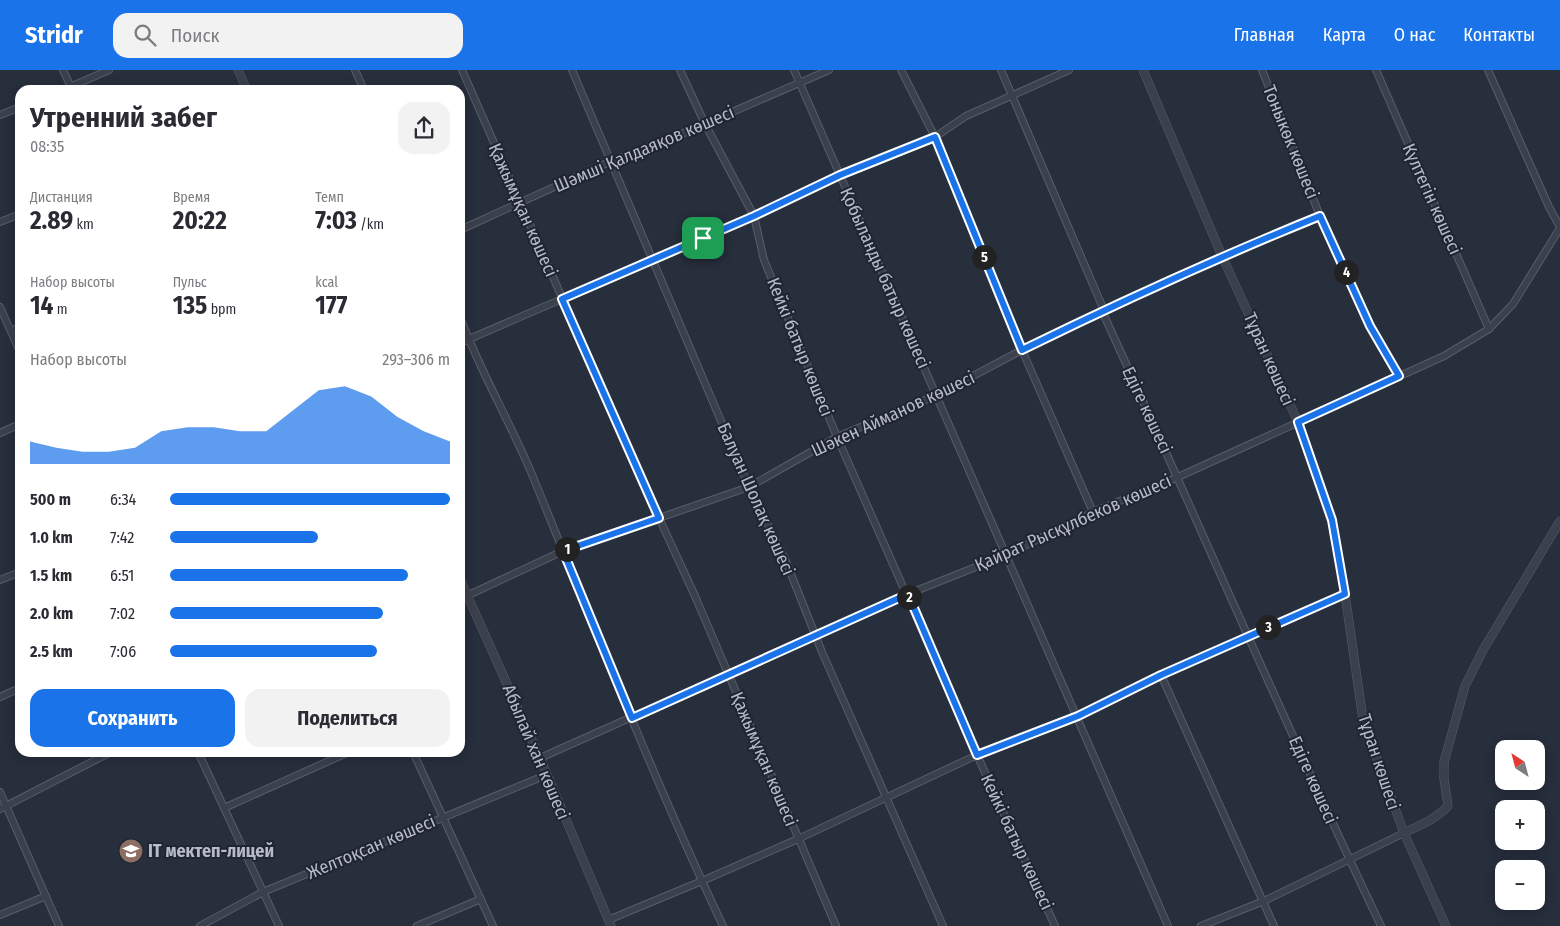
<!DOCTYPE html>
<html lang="ru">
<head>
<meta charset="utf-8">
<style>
  body { margin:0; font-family:"Fira Sans Condensed",sans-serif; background:#f2f2f3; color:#2b2b33; height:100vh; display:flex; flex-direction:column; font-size:19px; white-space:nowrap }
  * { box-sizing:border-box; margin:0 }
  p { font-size:16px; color:#7c7c81 }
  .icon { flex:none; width:28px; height:28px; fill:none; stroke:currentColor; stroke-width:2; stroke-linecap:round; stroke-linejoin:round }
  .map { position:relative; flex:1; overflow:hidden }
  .side { position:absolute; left:15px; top:15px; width:450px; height:672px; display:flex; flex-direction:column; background:#fff; border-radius:15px; box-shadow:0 2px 12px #0003 }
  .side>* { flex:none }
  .needle { width:32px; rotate:324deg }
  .controls { position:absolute; left:1495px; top:670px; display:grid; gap:10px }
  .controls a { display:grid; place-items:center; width:50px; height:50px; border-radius:10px; background:#fff; box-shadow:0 2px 12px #0003; font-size:25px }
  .pin { position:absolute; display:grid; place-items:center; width:42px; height:42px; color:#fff; margin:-21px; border-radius:10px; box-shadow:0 2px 8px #0006 }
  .km { position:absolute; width:25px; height:25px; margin:-12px; border-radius:50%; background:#222; color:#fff; font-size:14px; line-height:25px; text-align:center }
  .round { display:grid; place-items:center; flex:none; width:52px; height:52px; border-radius:15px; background:#f2f2f3 }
  .headline { display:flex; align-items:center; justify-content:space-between; height:85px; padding:0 15px }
  h1 { font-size:28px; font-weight:700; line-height:38px }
  .stats { display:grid; grid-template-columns:repeat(3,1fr); gap:8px; height:85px; padding:5px 15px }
  .stats div { display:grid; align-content:center }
  .stats b { font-size:25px; font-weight:700 }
  .stats small { font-size:14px; font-weight:400 }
  .stats p { font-size:14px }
  .chart { height:140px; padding:10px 15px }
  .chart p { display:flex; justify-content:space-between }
  .chart svg { width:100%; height:90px; margin-top:5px; fill:#1a73e8; opacity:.7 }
  .button { display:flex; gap:10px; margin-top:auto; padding:10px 15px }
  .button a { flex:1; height:58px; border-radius:15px; background:#1a73e8; color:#fff; font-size:20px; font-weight:700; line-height:58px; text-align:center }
  .button a+a { background:#f2f2f3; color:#2b2b33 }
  ul { padding:0 15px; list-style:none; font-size:16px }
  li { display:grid; grid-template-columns:80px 60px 1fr; align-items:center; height:38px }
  li i { height:12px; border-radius:6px; background:#1a73e8 }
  header { display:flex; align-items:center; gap:30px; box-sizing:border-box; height:70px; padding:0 25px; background:#1a73e8; color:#fff }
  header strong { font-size:24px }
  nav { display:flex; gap:28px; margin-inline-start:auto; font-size:18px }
  .search { width:350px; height:45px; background:#f2f2f3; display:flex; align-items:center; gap:12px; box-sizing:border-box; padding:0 18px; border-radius:15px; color:#7c7c81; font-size:19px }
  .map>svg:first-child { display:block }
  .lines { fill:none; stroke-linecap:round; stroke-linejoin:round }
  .minor-casing { stroke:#585e6a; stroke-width:8 }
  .tertiary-casing { stroke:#585e6a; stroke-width:9 }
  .minor { stroke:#3a404c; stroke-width:6 }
  .tertiary { stroke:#3a404c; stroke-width:8 }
  .route-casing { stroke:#fff; stroke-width:10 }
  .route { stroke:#1a73e8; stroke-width:6 }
  .labels { text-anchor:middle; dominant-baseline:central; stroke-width:4; stroke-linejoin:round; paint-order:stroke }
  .street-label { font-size:18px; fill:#b6bbc7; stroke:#1f2531 }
  .poi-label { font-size:18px; font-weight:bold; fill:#b6bbc7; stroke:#1f2531; text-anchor:start }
</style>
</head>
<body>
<header>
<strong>Stridr</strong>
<div class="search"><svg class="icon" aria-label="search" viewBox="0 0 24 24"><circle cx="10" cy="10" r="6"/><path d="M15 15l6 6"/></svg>Поиск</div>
<nav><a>Главная</a><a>Карта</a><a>О нас</a><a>Контакты</a></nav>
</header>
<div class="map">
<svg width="1560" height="856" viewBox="0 0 1560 856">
  <rect width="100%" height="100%" fill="#272e3c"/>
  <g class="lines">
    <defs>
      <g id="minor">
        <polyline points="63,0 72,19"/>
        <polyline points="355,0 364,20"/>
        <polyline points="462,0 659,448 695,526 836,856"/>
        <polyline points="572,0 749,417 785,489 822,582 943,856"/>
        <polyline points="680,0 705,54 754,146 764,190 837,367 977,685 1055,856"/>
        <polyline points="794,0 1168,856"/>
        <polyline points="901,0 935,67 1022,280 1093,442"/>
        <path d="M1001,0L1103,238L1102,241C1196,446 1284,653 1381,856"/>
        <polyline points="1262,0 1320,146 1370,256 1399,306"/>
        <polyline points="1376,0 1489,259"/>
        <polyline points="1488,0 1549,137 1560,157"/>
        <polyline points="63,20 109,0"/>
        <polyline points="0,45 20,37"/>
        <polyline points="0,152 20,144"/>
        <polyline points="460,160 600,96 677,66 829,0"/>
        <polyline points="0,237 20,282"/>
        <path d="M460,247C480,301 509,350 531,402C593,554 653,708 723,856"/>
        <polyline points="11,261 20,257"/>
        <polyline points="460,273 754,146 840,105 935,67 966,46 1069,0"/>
        <polyline points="0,363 20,354"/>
        <polyline points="0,510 20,502"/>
        <polyline points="460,529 563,481 749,417 837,367 937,325 1022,280 1102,241 1222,186 1320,146"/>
        <polyline points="1161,605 1274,856"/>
        <polyline points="0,627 20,618"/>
        <polyline points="198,682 279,856"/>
        <polyline points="413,682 493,856"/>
        <polyline points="540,688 908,524 1006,485 1093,442 1178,407 1444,286 1489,259 1513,234 1560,158"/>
        <polyline points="0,722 59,856"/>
        <polyline points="224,738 349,682"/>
        <polyline points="0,739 111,682"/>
        <polyline points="0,845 46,826"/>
        <polyline points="608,850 702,811 798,769 977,685 1078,646 1161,605 1345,524"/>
        <polyline points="200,856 263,822 546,705"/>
        <polyline points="417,856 481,829"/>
        <polyline points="1201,856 1264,831 1404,763"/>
      </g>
      <g id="tertiary">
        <polyline points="238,0 247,20"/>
        <polyline points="1143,0 1222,186 1298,352 1332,451 1345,524 1363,650 1404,763 1446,856"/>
        <polyline points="460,509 540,688 611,856"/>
        <path d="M1404,763C1420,755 1436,749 1448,736L1444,709V692L1465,616L1483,580L1560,451"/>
      </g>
    </defs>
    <use href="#minor" class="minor-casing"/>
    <use href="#tertiary" class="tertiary-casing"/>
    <use href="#minor" class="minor"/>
    <use href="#tertiary" class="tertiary"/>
  </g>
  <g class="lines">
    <defs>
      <path id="route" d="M935,67L1022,280C1120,232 1219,187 1320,146L1370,256L1399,306L1298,352L1332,450L1345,524L1161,605L1078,646L977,685L908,524L632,648L563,481L659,448L562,229L754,146L840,105Z"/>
    </defs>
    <use href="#route" class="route-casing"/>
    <use href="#route" class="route"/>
  </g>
  <defs>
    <symbol id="school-disc" viewBox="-11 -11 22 22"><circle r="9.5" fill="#8d6e63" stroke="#1f2531"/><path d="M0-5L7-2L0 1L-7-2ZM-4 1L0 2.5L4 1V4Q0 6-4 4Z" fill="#fff"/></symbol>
  </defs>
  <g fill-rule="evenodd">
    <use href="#school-disc" x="117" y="767" width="28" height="28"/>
  </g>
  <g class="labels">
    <g class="street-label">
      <text transform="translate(1291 72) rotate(68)">Тоныкөк көшесі</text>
      <text transform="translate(644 79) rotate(-23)">Шәмші Қалдаяқов көшесі</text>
      <text transform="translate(1432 129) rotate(66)">Күлтегін көшесі</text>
      <text transform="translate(523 140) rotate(66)">Қажымұқан көшесі</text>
      <text transform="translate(885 208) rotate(66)">Қобыланды батыр көшесі</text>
      <text transform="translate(800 277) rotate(68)">Кейкі батыр көшесі</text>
      <text transform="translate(1269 289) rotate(66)">Тұран көшесі</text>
      <text transform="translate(1147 340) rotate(65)">Едіге көшесі</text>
      <text transform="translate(893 344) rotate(-25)">Шәкен Айманов көшесі</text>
      <text transform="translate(756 429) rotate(66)">Балуан Шолақ көшесі</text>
      <text transform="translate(1073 453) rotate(-24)">Қайрат Рысқұлбеков көшесі</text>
      <text transform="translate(536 682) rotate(67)">Абылай хан көшесі</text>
      <text transform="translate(764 689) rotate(67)">Қажымұқан көшесі</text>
      <text transform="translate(1379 692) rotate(72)">Тұран көшесі</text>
      <text transform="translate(1313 710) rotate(66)">Едіге көшесі</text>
      <text transform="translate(1017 772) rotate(65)">Кейкі батыр көшесі</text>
      <text transform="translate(371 777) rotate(-23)">Желтоқсан көшесі</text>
    </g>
    <g class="poi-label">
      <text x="148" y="781">IT мектеп-лицей</text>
    </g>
  </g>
</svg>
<div class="controls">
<a><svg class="needle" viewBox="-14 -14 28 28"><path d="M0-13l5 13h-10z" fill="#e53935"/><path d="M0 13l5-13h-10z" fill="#7c7c81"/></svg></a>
<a>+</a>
<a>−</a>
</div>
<div class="pin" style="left:703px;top:168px;background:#1e9e55"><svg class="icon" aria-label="arrive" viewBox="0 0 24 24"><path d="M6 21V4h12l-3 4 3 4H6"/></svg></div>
<b class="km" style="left:567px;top:479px">1</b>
<b class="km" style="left:909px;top:527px">2</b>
<b class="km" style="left:1268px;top:557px">3</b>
<b class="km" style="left:1346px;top:202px">4</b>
<b class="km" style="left:984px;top:187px">5</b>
<section class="side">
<div class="headline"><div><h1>Утренний забег</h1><p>08:35</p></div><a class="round"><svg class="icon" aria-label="share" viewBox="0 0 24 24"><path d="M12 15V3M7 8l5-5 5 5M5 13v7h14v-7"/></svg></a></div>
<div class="stats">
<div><p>Дистанция</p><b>2.89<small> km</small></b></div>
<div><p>Время</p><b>20:22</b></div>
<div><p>Темп</p><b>7:03<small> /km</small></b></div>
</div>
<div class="stats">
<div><p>Набор высоты</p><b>14<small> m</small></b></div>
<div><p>Пульс</p><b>135<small> bpm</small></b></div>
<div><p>kcal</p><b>177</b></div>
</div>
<div class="chart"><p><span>Набор высоты</span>293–306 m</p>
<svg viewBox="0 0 160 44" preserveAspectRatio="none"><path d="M0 44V33L10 36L20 38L30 38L40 36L50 28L60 26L70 26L80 28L90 28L100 18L110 8L120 6L130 11L140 21L150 28L160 33V44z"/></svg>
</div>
<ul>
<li><b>500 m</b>6:34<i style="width:100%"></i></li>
<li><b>1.0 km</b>7:42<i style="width:53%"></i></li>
<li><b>1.5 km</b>6:51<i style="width:85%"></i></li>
<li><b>2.0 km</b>7:02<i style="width:76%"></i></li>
<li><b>2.5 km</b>7:06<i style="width:74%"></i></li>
</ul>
<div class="button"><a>Сохранить</a><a>Поделиться</a></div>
</section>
</div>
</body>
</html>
